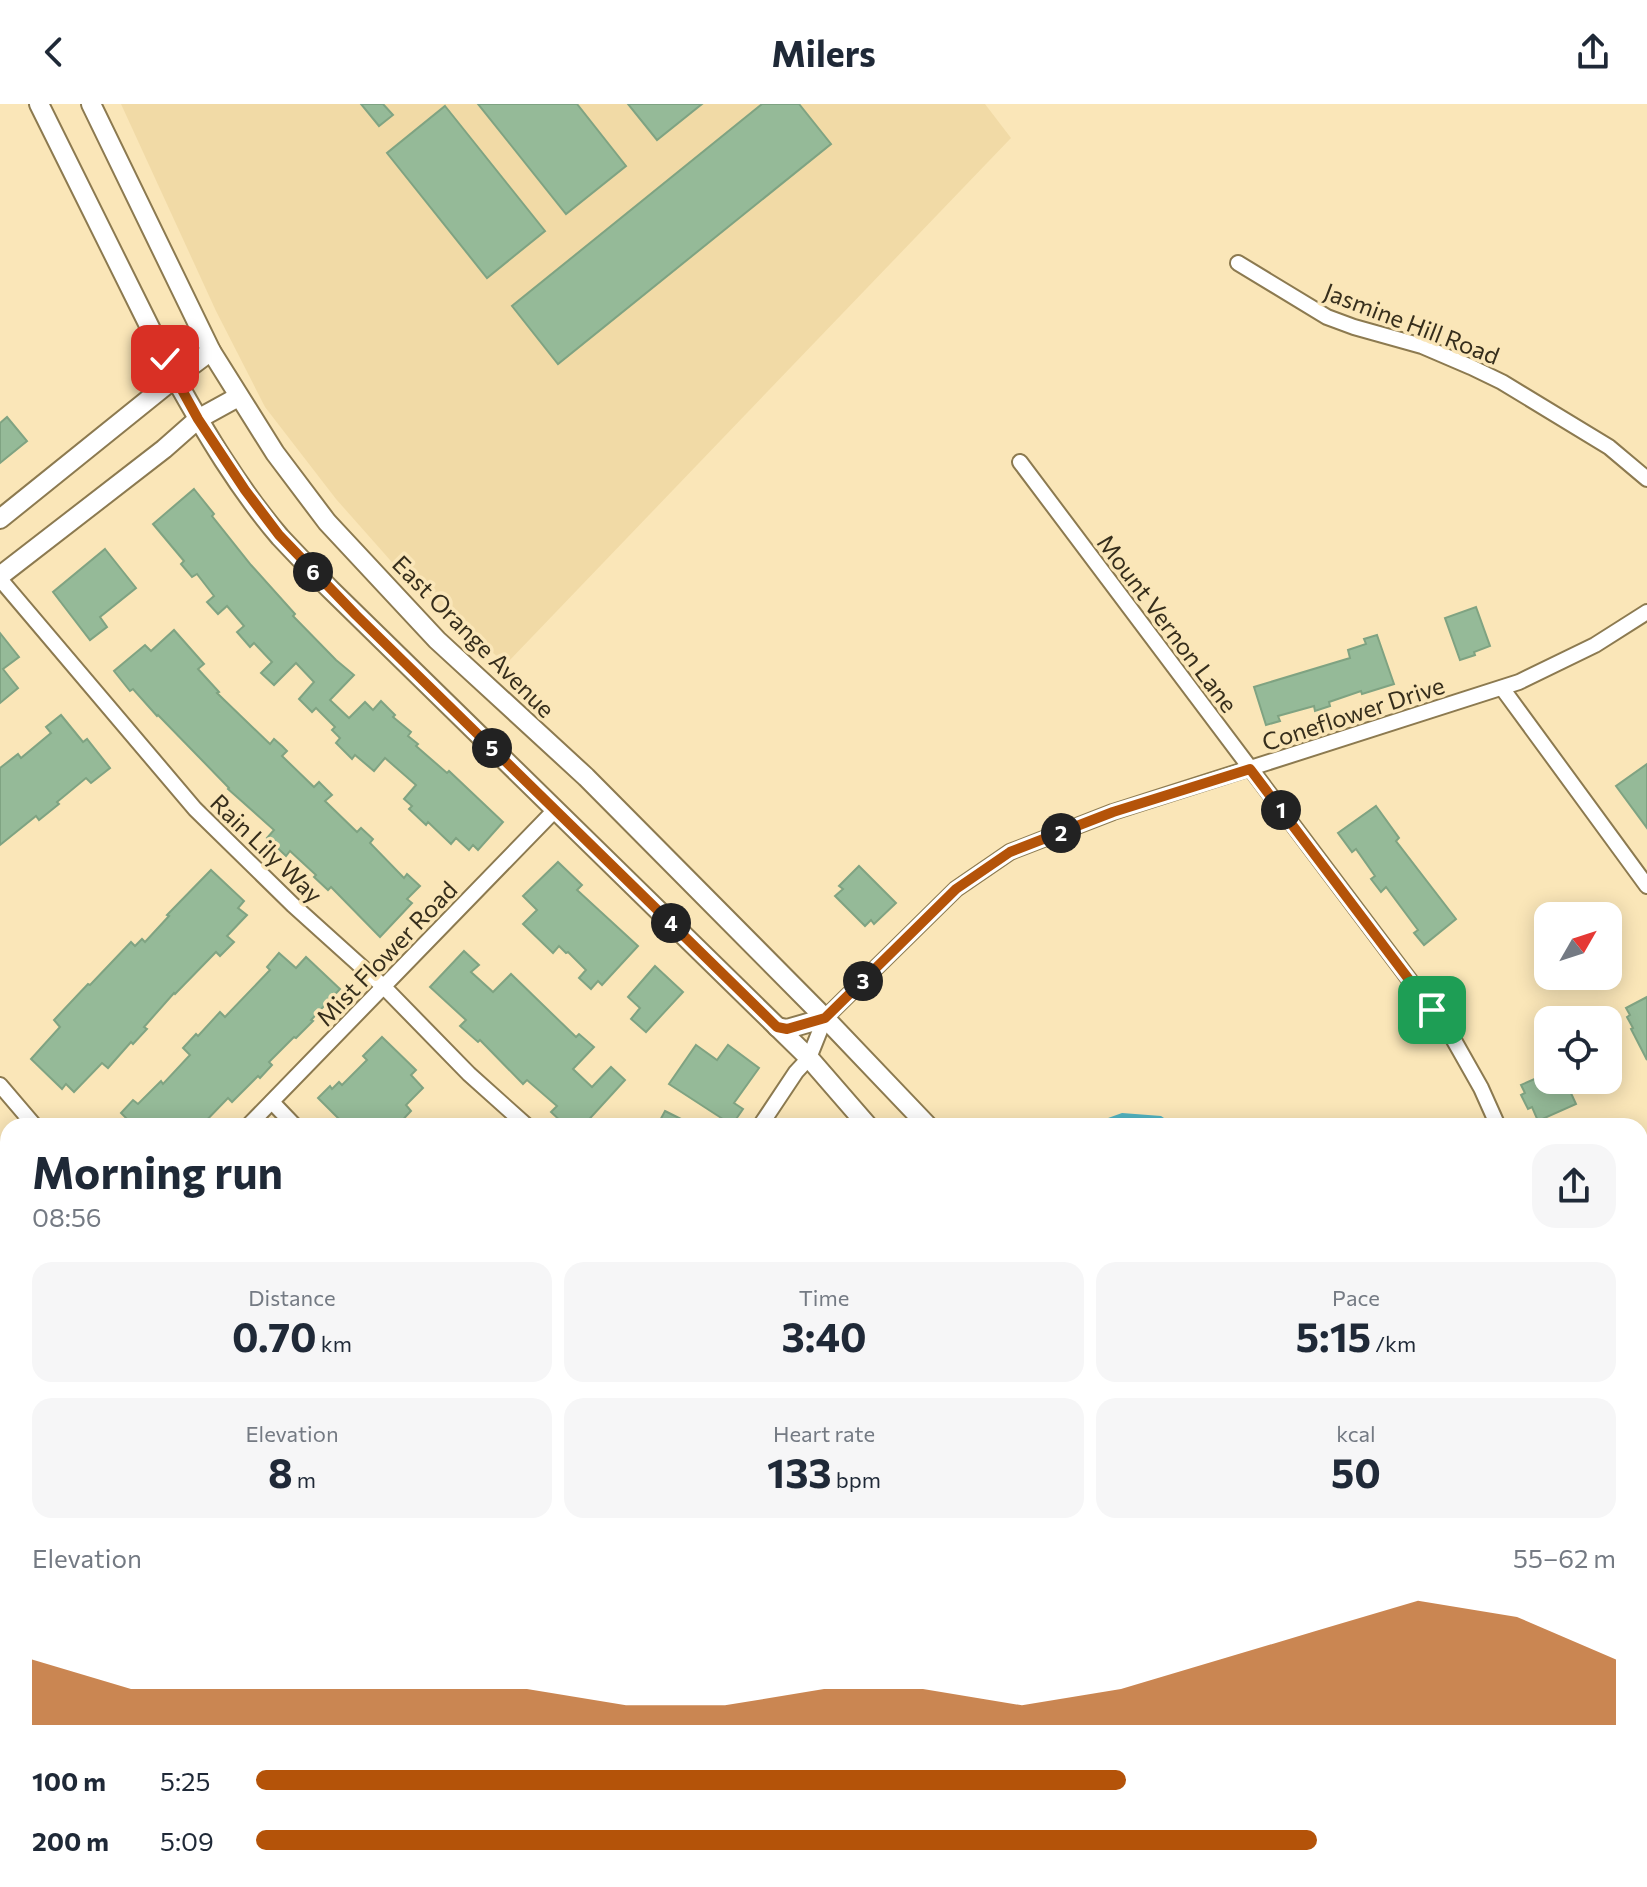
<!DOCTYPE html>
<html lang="en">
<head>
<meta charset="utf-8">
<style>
  body { margin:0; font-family:Commissioner,sans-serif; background:#f6f6f7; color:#1f2937; height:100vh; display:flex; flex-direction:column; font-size:30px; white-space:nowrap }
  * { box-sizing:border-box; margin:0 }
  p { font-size:26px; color:#747a83 }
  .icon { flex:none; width:44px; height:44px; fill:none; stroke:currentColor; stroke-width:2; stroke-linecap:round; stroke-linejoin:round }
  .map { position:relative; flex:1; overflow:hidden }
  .details { position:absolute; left:0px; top:1014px; width:1648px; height:770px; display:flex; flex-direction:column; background:#fff; border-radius:24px 24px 0 0; box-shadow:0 4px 20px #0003 }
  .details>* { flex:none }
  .needle { width:52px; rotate:51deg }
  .controls { position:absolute; left:1534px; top:798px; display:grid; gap:16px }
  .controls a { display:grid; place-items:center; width:88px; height:88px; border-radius:16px; background:#fff; box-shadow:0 4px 20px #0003; font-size:40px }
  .pin { position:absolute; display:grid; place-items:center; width:68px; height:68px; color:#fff; margin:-34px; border-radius:16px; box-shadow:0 4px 12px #0006 }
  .km { position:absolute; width:40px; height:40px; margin:-20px; border-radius:50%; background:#222; color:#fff; font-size:22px; line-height:40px; text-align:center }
  .round { display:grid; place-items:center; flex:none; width:84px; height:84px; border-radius:24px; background:#f6f6f7 }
  .head { display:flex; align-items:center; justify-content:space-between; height:136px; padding:0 32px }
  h1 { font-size:44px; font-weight:700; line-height:60px }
  .figures { display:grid; grid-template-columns:repeat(3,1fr); gap:12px; height:136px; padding:8px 32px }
  .figures div { display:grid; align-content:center; border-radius:20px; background:#f6f6f7; text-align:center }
  .figures b { font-size:40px; font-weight:700 }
  .figures small { font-size:22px; font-weight:400 }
  .figures p { font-size:22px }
  .chart { height:224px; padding:16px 32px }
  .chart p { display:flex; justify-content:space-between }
  .chart svg { width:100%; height:144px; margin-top:8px; fill:#b45309; opacity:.7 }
  ul { padding:0 32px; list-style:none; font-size:26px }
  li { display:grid; grid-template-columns:128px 96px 1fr; align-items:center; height:60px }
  li i { height:20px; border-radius:10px; background:#b45309 }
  header { display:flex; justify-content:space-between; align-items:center; height:104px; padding:0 32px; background:#fff; font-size:36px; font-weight:700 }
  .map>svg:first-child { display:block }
  .built { fill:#f1daa6 }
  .green { fill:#dec07c }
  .water { fill:#51b3c0 }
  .building { fill:#95ba98; stroke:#7fa382; stroke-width:2 }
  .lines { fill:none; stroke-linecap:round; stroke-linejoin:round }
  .minor-casing { stroke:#8c7a50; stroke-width:18 }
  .tertiary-casing { stroke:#8c7a50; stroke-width:22 }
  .minor { stroke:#fff; stroke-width:14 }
  .tertiary { stroke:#fff; stroke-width:18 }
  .route-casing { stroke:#fff; stroke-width:16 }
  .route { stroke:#b45309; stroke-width:10 }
  .labels { text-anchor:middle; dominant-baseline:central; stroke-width:7; stroke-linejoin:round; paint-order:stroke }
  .street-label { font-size:24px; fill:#362e1c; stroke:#fae6b8 }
</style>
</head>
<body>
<header><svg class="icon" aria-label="back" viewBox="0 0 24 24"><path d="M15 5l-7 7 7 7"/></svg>Milers<svg class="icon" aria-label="share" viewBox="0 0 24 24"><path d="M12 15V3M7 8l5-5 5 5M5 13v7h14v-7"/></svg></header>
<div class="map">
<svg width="1647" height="1783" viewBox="0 0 1647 1783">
  <rect width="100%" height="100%" fill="#fae6b8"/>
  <polygon class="built" points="121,0 985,0 1011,34 506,560 406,474 336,395 265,303 216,207"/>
  <g class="green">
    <polygon points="8,1090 8,1690 0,1680 0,1092"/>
    <polygon points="77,1776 171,1776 164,1783 80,1783"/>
  </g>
  <g class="water">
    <polygon points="1122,1009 1161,1012 1176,1022 1094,1022 1097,1018"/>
    <polygon points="8,1161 8,1270 0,1261 0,1167"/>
  </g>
  <g class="building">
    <polygon points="361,0 383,0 393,11 379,22"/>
    <polygon points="478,0 577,0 626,62 566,110"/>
    <polygon points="628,0 702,0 657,36"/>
    <polygon points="762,0 799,0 831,40 558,260 512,202"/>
    <polygon points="445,2 545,127 487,174 387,49"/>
    <polygon points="7,313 27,337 0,359 0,319"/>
    <polygon points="194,385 214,410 212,412 251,461 295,510 293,512 336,556 354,571 330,596 349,614 365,598 373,606 381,597 395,611 393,613 411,628 408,632 418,640 416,642 447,669 449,667 503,718 478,746 473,741 469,746 456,734 451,740 428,718 426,721 409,705 412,702 404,695 416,681 385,654 374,667 355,651 352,655 336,639 340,634 332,626 335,623 316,604 312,608 299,595 314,578 296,559 274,581 261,569 272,558 254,539 250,543 237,528 244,522 227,502 218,510 207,498 214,492 197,470 192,473 181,460 184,457 153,420"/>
    <polygon points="105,445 136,484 100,513 107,523 90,536 53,488"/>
    <polygon points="1476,503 1490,542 1474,548 1475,551 1460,556 1445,514"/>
    <polygon points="174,526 204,560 198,565 219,588 217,589 270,640 274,635 282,642 287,647 282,652 314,683 319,678 332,691 325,697 357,728 361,724 373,735 370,739 404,774 407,770 420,782 407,795 412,799 380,833 331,783 328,786 314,773 316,771 290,747 286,752 267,734 274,726 228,685 229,684 158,611 157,612 133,585 130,587 114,567 145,541 151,547"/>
    <polygon points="0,529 19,553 3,565 18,584 0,599"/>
    <polygon points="1377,531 1394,580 1362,590 1361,587 1329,598 1330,602 1315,607 1314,602 1278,612 1280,617 1266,621 1254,583 1350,554 1348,546 1366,540 1364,535"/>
    <polygon points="61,611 83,638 87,635 110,664 91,679 86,674 57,698 59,700 39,716 36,712 0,741 0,664 18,650 21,654 51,629 46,623"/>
    <polygon points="1647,660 1647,724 1616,682"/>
    <polygon points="1376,702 1399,734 1396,737 1456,815 1424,841 1414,829 1418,826 1386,783 1381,788 1371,775 1375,772 1356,745 1352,748 1338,729"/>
    <polygon points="558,758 582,781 577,786 638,842 602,881 598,877 591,885 579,874 586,866 568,848 566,849 559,842 553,849 523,820 537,806 523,792"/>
    <polygon points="859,762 896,799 874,820 871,816 865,822 835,792 843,785 839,782"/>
    <polygon points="211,766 244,797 238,804 247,811 227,832 234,838 220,852 216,848 175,890 174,889 144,923 147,925 133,940 131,938 108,964 102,959 74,988 66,980 62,985 31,955 60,923 54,916 88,880 90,881 131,838 135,842 142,835 145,838 169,812 167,811"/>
    <polygon points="464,847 479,861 471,868 493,888 511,870 576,933 579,930 594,943 573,965 592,983 611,963 625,976 583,1022 566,1022 551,1008 557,1002 527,976 523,980 480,936 478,938 460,922 466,916 430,883"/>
    <polygon points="279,849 296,864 306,853 340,885 311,916 313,917 296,934 294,933 269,958 272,961 260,974 258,972 232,998 228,994 201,1022 134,1022 121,1009 133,996 138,1000 161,977 163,980 190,951 183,944 196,930 198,932 220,908 225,913 270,866 267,863"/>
    <polygon points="655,862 683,888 646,928 631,915 640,904 628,893"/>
    <polygon points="1647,893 1647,956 1631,925 1633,924 1627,913 1630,911 1626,904"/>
    <polygon points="382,933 416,966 411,971 423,984 406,1001 411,1007 397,1022 346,1022 318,994 330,982 332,985 339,978 342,981 367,956 363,952"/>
    <polygon points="696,941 717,956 728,941 759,964 734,999 743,1005 732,1021 669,980"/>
    <polygon points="1548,969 1548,976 1565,976 1576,1000 1538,1017 1532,1003 1528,1005 1521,991 1525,989 1521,981"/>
    <polygon points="665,1007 695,1022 657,1022"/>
  </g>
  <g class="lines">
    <defs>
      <g id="minor">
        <polyline points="1238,159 1327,213 1354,223 1422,242 1471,263 1502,278 1609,343 1647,375"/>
        <polyline points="1020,358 1451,931 1481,984 1498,1022"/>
        <polyline points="0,475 195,705 293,801 384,883 469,970 527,1022"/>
        <polyline points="1502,584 1647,782"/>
        <polyline points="0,981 35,1022"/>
        <polyline points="272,998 295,1022"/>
        <polyline points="248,1022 555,706"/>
        <polyline points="760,1022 796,968 809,954 825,914 956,785 1010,748 1113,708 1519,578 1595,541 1647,508"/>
        <polyline points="1640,1462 1647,1478"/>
        <polyline points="410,1776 415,1783"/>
        <polyline points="710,1776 720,1783"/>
        <polyline points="1089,1776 1095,1783"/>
        <polyline points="1530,1776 1534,1783"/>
        <polyline points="204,1783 211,1776"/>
        <polyline points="1000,1783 1008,1776"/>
      </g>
      <g id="tertiary">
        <path d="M39,0L175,274C205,328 239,385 280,433C297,451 314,469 331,486L809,954L868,1022"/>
        <polyline points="91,0 211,247 275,349 327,418 437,536 586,673 825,914 928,1022"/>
        <polyline points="0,415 175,274 211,247"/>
        <polyline points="0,472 164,345 198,315 238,293"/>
        <polyline points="777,923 787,925 825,914"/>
        <polyline points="1306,1776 1309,1783"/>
        <polyline points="1356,1776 1359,1783"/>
      </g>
    </defs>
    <use href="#minor" class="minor-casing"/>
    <use href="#tertiary" class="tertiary-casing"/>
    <use href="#minor" class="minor"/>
    <use href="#tertiary" class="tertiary"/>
  </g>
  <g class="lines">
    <defs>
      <polyline id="route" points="165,255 198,315 245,386 279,431 356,511 777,923 787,925 825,914 956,785 1010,748 1113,708 1250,665 1432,906"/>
    </defs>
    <use href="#route" class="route-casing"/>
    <use href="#route" class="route"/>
  </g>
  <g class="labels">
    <g class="street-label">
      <text transform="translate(1412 219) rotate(21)">Jasmine Hill Road</text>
      <text transform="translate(1168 519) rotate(53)">Mount Vernon Lane</text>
      <text transform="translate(474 532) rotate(45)">East Orange Avenue</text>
      <text transform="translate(1353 609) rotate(-18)">Coneflower Drive</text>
      <text transform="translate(267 744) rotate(44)">Rain Lily Way</text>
      <text transform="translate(386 849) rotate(-46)">Mist Flower Road</text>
    </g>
  </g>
</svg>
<div class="controls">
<a><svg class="needle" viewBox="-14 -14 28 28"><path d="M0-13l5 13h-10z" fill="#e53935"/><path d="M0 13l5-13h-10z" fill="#747a83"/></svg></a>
<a><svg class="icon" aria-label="locate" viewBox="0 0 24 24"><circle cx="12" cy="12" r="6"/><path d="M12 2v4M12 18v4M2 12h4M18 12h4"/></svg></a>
</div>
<div class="pin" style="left:1432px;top:906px;background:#1e9e55"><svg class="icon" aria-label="arrive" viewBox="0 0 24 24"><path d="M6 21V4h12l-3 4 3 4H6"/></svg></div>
<div class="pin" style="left:165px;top:255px;background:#d93025"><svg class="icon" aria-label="check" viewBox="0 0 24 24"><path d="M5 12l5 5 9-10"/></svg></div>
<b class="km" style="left:1281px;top:706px">1</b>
<b class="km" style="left:1061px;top:729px">2</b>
<b class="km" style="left:863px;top:877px">3</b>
<b class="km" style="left:671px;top:819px">4</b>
<b class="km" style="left:492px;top:644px">5</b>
<b class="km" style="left:313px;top:468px">6</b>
<section class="details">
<div class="head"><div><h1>Morning run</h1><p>08:56</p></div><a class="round"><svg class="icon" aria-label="share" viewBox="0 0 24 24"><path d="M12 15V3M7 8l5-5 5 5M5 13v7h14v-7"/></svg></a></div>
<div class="figures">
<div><p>Distance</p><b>0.70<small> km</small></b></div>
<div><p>Time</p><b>3:40</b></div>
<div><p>Pace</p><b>5:15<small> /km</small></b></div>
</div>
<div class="figures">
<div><p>Elevation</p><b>8<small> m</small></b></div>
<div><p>Heart rate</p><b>133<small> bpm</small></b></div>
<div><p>kcal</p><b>50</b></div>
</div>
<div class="chart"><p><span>Elevation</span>55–62 m</p>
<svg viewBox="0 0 160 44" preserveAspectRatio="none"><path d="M0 44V24L10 33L20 33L30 33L40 33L50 33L60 38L70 38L80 33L90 33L100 38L110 33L120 24L130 15L140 6L150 11L160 24V44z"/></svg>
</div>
<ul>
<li><b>100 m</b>5:25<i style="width:64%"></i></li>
<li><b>200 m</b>5:09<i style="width:78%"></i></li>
</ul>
</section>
</div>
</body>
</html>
